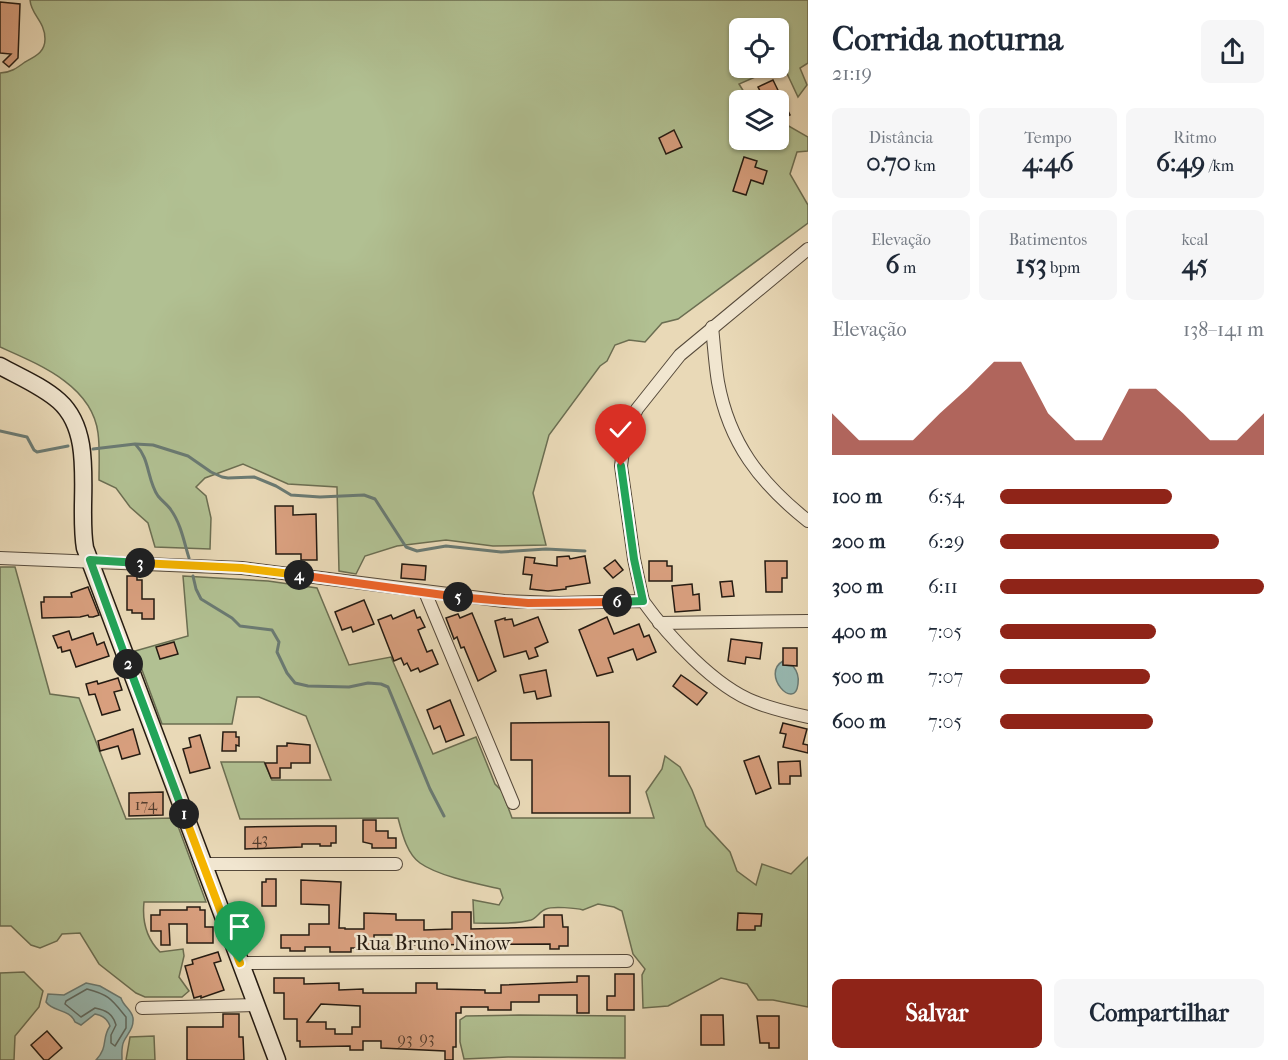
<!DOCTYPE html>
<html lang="pt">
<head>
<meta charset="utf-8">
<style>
  body { margin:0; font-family:"IM FELL French Canon",serif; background:#f6f6f7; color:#1f2937; height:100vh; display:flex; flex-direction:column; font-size:22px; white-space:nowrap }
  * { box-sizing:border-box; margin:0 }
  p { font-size:20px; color:#747a83 }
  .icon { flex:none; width:33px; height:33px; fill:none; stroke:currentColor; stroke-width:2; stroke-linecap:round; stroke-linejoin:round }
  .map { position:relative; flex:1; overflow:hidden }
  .sheet { display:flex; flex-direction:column; background:#fff; width:480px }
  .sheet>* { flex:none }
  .fabs { position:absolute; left:729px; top:18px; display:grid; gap:12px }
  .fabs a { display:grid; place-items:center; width:60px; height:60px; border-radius:9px; background:#fff; box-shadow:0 2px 4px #0004; font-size:30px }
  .pin { position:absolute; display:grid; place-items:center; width:51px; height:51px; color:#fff; margin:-62px -26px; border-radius:50% 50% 50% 0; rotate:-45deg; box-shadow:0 0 6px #0007 }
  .pin .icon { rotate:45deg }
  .km { position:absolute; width:30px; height:30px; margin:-15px; border-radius:50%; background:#222; color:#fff; font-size:16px; line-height:30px; text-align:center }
  .round { display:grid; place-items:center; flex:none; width:63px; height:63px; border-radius:9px; background:#f6f6f7 }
  .overview { display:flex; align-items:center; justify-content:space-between; height:102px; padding:0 24px }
  h1 { font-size:33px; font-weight:700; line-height:45px }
  .figures { display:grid; grid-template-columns:repeat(3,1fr); gap:9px; height:102px; padding:6px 24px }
  .figures div { display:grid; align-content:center; border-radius:9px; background:#f6f6f7; text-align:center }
  .figures b { font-size:26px; font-weight:700 }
  .figures small { font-size:16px; font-weight:400 }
  .figures p { font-size:16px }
  .chart { height:168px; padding:12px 24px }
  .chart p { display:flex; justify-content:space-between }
  .chart svg { width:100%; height:108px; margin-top:6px; fill:#8f2418; opacity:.7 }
  .primary-button { display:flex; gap:12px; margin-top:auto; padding:12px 24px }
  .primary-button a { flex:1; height:69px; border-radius:9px; background:#8f2418; color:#fff; font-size:24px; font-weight:700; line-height:69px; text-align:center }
  .primary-button a+a { background:#f6f6f7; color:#1f2937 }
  ul { padding:0 24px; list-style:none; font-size:20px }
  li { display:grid; grid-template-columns:96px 72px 1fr; align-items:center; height:45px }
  li i { height:15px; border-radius:8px; background:#8f2418 }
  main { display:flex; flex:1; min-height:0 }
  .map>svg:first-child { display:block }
  .green { fill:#b1c092; stroke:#6b6e52; stroke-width:1.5 }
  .water { fill:#98bab3; stroke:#6a7a73; stroke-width:1.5 }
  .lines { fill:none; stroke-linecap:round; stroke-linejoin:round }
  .shore { stroke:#5e6a62; stroke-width:1.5 }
  .stream { stroke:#6a7a73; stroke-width:3 }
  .building { fill:#d89f7e; stroke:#251b12; stroke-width:1.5; fill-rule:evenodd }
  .street-casing { stroke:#564a3b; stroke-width:14 }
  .secondary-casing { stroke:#251b12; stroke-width:19 }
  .street { stroke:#f1e6d0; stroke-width:12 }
  .secondary { stroke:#f1e6d0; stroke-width:16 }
  .split-1-casing { stroke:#fff; stroke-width:12 }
  .split-2-casing { stroke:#fff; stroke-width:12 }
  .split-3-casing { stroke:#fff; stroke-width:12 }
  .split-4-casing { stroke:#fff; stroke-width:12 }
  .split-5-casing { stroke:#fff; stroke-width:12 }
  .split-6-casing { stroke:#fff; stroke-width:12 }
  .split-7-casing { stroke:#fff; stroke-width:12 }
  .split-1 { stroke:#f5b400; stroke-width:8 }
  .split-2 { stroke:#22a559; stroke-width:8 }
  .split-3 { stroke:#22a559; stroke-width:8 }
  .split-4 { stroke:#f5b400; stroke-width:8 }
  .split-5 { stroke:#f0652b; stroke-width:8 }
  .split-6 { stroke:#f0652b; stroke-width:8 }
  .split-7 { stroke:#22a559; stroke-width:8 }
  .labels { text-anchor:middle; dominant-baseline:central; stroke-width:5; stroke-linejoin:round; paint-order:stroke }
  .number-label { font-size:16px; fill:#523c2d }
  .street-label { font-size:20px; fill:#251b12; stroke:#f1e6d0 }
</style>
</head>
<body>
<main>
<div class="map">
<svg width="808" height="1060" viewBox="0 0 808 1060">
  <rect width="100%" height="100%" fill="#e9d9b7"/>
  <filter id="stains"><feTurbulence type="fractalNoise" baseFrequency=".00333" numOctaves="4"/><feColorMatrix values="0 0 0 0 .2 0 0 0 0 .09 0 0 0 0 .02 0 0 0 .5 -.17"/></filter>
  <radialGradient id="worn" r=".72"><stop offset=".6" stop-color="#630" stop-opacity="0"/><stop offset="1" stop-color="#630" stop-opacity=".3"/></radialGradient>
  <g class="green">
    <path d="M30,0H808V63L800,68L807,85L798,97L783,65L779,66L778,28H740V68H776L739,84L749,100H740V140H778L779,125H787L808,137V151L797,152L790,174L808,205V223L678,319L662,323L645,342L629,340L615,345L607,361L600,366L549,435L533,493L546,545L493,546L446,540L397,546L365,556L356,574L339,571L337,487L288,484L243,464L205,478L196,487L206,496L211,518L210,549L155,547L148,523L130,507L116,488L99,480C99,464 100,448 98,433C92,385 38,364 0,347V73C10,73 17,68 25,62C36,56 45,52 45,39C45,21 31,15 30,0Z"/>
    <path d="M0,567H15L50,694L79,698L126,819L175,818L206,902H144C142,921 146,938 160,952L183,949L184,956L179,977L189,991L182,997H145L136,993L99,964L80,933L62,934L57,941L40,948L31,945L11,926H0Z"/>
    <path d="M183,576L268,581L317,588L349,665L391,657L433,754L476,737L495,784L502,791L512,818H654L646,792L662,769L665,756L680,767L692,790L706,826L730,852L737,871L756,885L762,864L791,874L808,857V1007L773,1000H758L747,984L721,978L668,1006L643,1008L642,975L645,969L633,954L622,911L614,907L598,904L583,910C577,908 552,906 546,909C540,911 537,918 531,920C514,925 492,923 474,923L473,900L499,905L503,898L500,889C478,884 438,876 420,863C407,854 402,833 398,818L240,819L221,762H264L272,780H331L306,716L259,697H237L232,724H162L135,651L188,636Z"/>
    <polygon points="24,972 43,991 39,1007 15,1036 14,1060 0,1060 0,973"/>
    <polygon points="519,1015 625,1016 625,1058 508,1057 464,1059 460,1042 460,1020 466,1016"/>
    <polygon points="154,1036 155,1060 126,1060 130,1037"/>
  </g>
  <g class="water">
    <path d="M783,661V665L793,666C797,671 799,678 798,684C795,712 760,674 783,661Z"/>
    <path d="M86,983L100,986L121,998C123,1006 132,1010 133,1018C134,1028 128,1033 124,1041C121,1047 122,1053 122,1060H96C109,1046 101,1039 110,1026C107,1018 102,1015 95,1014L81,1025L75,1022C69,1008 54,1013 46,1002L48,994L64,995Z"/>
  </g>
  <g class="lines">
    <path class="shore" d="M87,989C110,995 112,1000 126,1017V1028L115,1046L111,1043V1035L116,1025C113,1014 106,1010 95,1008L81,1017L65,1004L66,1001Z"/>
    <g class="stream">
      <polyline points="0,431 27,437 34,450 37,452 68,446"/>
      <path d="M136,445C150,459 147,480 158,496C162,501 168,505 171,510C181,524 184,542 189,558"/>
      <polyline points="93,449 135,444 153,445 188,456 211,472 222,477 228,478 254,477 276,486 291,495 320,497 364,495 375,499 406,547 417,551 446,546 501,552 546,549 585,551"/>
      <polyline points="193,576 196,589 201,599 232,618 240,626 272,630 279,642 277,652 287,673 295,683 308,686 349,687 368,683 381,684 388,687 430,789 444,816"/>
    </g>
  </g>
  <g class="building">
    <polygon points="0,2 20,4 18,58 9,67 3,62 11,54 0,53"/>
    <polygon points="773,80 790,115 778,121 778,100 765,100 758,87"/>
    <polygon points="674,130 682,147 666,154 659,138"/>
    <polygon points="744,157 757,161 755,167 767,171 763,184 751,180 746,195 733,191"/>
    <polygon points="275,506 293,506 293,515 316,514 317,560 301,560 301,554 276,554"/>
    <polygon points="569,556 570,559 585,556 590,583 566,587 566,589 548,591 530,589 532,575 523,574 525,557 535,558 534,563 557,566 557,557"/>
    <polygon points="615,560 623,570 613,578 604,568"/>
    <polygon points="649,561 667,561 667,566 672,566 672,581 649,581"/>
    <polygon points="765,561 787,561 787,578 782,578 782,592 766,592"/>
    <polygon points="402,564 426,566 425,580 401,578"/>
    <polygon points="127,576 137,576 137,580 142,580 142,599 154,599 154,619 142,619 142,613 132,613 132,610 127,610"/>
    <polygon points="732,581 734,596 722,597 720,582"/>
    <polygon points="692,584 693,595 699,594 700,610 675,612 672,586"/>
    <polygon points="88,587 99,615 93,617 89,617 88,615 80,617 42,618 41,602 44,602 44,597 72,597 71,593"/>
    <polygon points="364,600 374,624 353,632 351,627 342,630 335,612"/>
    <polygon points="414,610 417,618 420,617 425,627 418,630 427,652 432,650 438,664 420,672 418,668 411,671 407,663 404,665 401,658 394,661 378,620 391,615 393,619"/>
    <polygon points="472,613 496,671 478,681 464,647 461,648 457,637 454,639 446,618 458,614 460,618"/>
    <polygon points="538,617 548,642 535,648 538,656 529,659 526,651 504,657 495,621 505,618 505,620 512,619 514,626"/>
    <polygon points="607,617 614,634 639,624 644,637 649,635 656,652 637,660 633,649 608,658 613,672 597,676 579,630"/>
    <polygon points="69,631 72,640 93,633 97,645 104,642 109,656 76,667 70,650 62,652 61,647 58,648 53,636"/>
    <polygon points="731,639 762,643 760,659 746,657 745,664 728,661"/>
    <polygon points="174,642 178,654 160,659 156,647"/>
    <polygon points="783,648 797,648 797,666 783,665"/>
    <polygon points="546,670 551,696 537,699 535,691 524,693 520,675"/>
    <polygon points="681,675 707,693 697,705 673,686"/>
    <polygon points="118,678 122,690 114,692 120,710 102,715 95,694 89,695 86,684 97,681 98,684"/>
    <polygon points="450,700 464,735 446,742 440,726 434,729 427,710"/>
    <polygon points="609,722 609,776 630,776 630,813 532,813 532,760 511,760 511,723"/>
    <polygon points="783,723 807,729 803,744 808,745 808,753 783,747 786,734 780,733"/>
    <polygon points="133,729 140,754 122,759 118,746 100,751 98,741"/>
    <polygon points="223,732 236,732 236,737 239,737 239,746 236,745 236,751 222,751"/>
    <polygon points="200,735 210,768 190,773 183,749 191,747 189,738"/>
    <polygon points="287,743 310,745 310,763 291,763 291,768 280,768 280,778 271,778 265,763 277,763 277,746 287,746"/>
    <polygon points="759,756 771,788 756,794 744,761"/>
    <polygon points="800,761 801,776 790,776 790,784 779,784 778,762"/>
    <polygon points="163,792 163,815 129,816 129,793"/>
    <polygon points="363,820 376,820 376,831 388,831 388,838 396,838 396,848 372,848 372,844 363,842"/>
    <polygon points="316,826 336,826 336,843 331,843 331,846 320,846 320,844 302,844 302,847 245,849 245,827"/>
    <polygon points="266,879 276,879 276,906 262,906 262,882 266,882"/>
    <polygon points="301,880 341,882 339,928 345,928 345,929 364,929 364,913 396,914 396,920 424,920 424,930 452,929 452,912 471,912 471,929 544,927 544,915 562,915 563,927 568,927 568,946 559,946 559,949 550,949 550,944 401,945 401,935 374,935 374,948 351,948 351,952 330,952 330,947 305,947 305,951 290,951 290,948 281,948 281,935 309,935 309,924 329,924 329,905 301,904"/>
    <polygon points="187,907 200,907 200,910 205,910 205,927 213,927 213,943 187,943 187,924 169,924 170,945 161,945 161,931 151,931 151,915 160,915 160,910 187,910"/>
    <polygon points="738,913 762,914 761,926 755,926 755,930 737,930"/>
    <polygon points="218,952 221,961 214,963 224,990 201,998 201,996 194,998 185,966 193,964 192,960"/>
    <polygon points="615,974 634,974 634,1010 607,1010 607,996 615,996"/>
    <path d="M577,976H589V1013H577V995H539V1002H511V1010H488V1007H461V1013H456V1047H453V1060H445V1051L381,1048V1041H363V1050H350V1046L300,1047V1041H297V1019H284V993H274V978H304V984L339,983V990L363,989V993H416V983H437V989L485,990V993H501V985L577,982ZM321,1004L360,1006V1027H352V1034H335V1029H326V1022H307Z"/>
    <polygon points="223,1014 239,1014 239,1037 243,1037 244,1060 187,1060 187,1027 223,1027"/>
    <polygon points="701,1015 723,1015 724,1045 701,1045"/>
    <polygon points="757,1016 779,1016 779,1048 769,1048 769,1043 760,1043"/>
    <polygon points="47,1031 62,1048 48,1060 44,1060 31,1045"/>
  </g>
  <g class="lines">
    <defs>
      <g id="street">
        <path d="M712,327C714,345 715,364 718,382C729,443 760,483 808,521"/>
        <path d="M0,558L242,568L504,601L559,603L643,601C668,636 715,687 755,702C772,709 790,713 808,717"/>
        <polyline points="425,592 513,803"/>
        <polyline points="643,601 634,559 621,466 625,436 637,409 680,355 808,249"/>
        <polyline points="659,623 808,621"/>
        <polyline points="203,864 396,864"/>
        <polyline points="240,963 627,961"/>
        <polyline points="142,1008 256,1005"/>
      </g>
      <path id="secondary" d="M0,366C20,377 42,386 59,401C97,435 77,503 85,548L277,1060"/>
    </defs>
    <use href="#street" class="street-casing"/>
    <use href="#secondary" class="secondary-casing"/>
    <use href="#street" class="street"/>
    <use href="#secondary" class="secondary"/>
  </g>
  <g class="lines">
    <defs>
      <polyline id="split-1" points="184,814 240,963"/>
      <polyline id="split-2" points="128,664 184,814"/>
      <polyline id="split-3" points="128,664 90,560 140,563"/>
      <polyline id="split-4" points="140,563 242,568 299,575"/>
      <polyline id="split-5" points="299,575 458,597"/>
      <polyline id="split-6" points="458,597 528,603 617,602"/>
      <polyline id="split-7" points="617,602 643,601 634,559 621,466"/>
    </defs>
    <use href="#split-1" class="split-1-casing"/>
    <use href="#split-2" class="split-2-casing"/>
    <use href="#split-3" class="split-3-casing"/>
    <use href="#split-4" class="split-4-casing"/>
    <use href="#split-5" class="split-5-casing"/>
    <use href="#split-6" class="split-6-casing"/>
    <use href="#split-7" class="split-7-casing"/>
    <use href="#split-1" class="split-1"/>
    <use href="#split-2" class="split-2"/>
    <use href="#split-3" class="split-3"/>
    <use href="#split-4" class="split-4"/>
    <use href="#split-5" class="split-5"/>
    <use href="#split-6" class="split-6"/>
    <use href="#split-7" class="split-7"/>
  </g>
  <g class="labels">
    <g class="number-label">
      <text x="146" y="804">174</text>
      <text x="260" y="838">43</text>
      <text x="427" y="1037">93</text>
      <text x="405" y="1038">93</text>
    </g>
    <g class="street-label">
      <text x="433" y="943">Rua Bruno Ninow</text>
    </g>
  </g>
  <rect width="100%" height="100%" filter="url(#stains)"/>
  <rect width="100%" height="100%" fill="url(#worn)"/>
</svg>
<div class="fabs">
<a><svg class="icon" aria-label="locate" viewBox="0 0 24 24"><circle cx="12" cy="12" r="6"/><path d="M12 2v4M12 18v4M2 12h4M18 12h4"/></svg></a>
<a><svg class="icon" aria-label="layers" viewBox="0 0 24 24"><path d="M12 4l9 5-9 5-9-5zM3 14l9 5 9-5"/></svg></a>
</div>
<div class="pin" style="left:240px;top:963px;background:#1e9e55"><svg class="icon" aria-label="arrive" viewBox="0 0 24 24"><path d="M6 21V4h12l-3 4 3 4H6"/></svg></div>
<div class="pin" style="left:621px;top:466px;background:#d93025"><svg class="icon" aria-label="check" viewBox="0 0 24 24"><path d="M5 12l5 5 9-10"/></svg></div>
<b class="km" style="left:184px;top:814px">1</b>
<b class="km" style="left:128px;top:664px">2</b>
<b class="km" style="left:140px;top:563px">3</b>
<b class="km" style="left:299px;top:575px">4</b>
<b class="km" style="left:458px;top:597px">5</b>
<b class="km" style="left:617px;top:602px">6</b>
</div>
<section class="sheet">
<div class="overview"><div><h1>Corrida noturna</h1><p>21:19</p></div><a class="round"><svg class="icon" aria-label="share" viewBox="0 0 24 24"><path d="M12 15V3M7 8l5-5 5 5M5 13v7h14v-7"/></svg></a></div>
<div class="figures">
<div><p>Distância</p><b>0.70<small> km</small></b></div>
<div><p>Tempo</p><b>4:46</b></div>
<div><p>Ritmo</p><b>6:49<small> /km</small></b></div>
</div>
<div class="figures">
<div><p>Elevação</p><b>6<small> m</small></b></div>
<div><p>Batimentos</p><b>153<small> bpm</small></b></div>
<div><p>kcal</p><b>45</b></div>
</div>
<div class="chart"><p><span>Elevação</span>138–141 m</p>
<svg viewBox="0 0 160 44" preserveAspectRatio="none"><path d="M0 44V27L10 38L20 38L30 38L40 27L50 17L60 6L70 6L80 27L90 38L100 38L110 17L120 17L130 27L140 38L150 38L160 27V44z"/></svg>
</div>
<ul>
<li><b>100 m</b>6:54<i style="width:65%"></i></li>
<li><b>200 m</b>6:29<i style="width:83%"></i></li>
<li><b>300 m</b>6:11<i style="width:100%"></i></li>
<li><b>400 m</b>7:05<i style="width:59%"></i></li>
<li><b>500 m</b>7:07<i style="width:57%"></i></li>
<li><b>600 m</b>7:05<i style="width:58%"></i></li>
</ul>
<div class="primary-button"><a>Salvar</a><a>Compartilhar</a></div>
</section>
</main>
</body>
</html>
